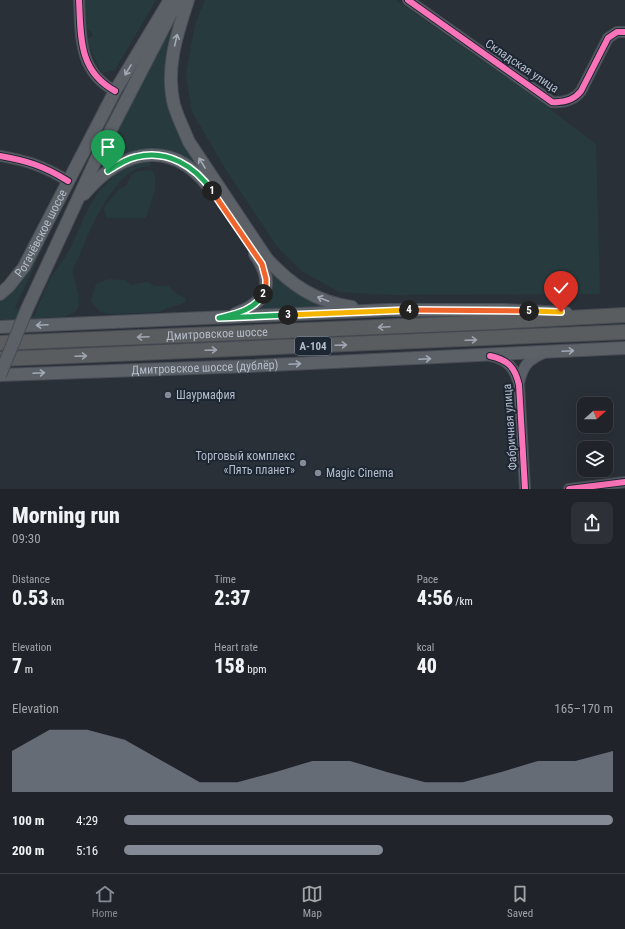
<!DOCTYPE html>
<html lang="en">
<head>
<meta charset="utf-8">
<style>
  body { margin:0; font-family:"Roboto Condensed",sans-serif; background:#2d3036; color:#f1f3f6; height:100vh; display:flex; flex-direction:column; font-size:15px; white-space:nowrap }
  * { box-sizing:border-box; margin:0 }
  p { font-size:13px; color:#a2a4a8 }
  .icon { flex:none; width:22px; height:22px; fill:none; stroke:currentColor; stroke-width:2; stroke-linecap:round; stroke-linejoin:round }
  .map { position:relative; height:489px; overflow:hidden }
  .details { display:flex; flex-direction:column; background:#20242a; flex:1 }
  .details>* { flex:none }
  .needle { width:26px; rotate:69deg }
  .controls { position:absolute; left:577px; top:397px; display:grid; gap:8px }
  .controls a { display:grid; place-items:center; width:36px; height:36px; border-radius:8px; background:#20242a; box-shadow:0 4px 16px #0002,0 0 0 1px #3d4147; font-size:20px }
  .pin { position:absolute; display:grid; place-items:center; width:34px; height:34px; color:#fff; margin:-41px -17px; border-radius:50% 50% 50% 0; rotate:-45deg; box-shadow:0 0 4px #0007 }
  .pin .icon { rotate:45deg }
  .km { position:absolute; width:20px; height:20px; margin:-10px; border-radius:50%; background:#222; color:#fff; font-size:11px; line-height:20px; text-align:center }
  .round { display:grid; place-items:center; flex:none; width:42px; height:42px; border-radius:8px; background:#2d3036 }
  .head { display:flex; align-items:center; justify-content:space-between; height:68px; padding:0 12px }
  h1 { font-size:22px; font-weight:800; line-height:30px }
  .stats { display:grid; grid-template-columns:repeat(3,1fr); gap:6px; height:68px; padding:4px 12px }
  .stats div { display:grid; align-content:center }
  .stats b { font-size:20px; font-weight:800 }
  .stats small { font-size:11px; font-weight:400 }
  .stats p { font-size:11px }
  .chart { height:112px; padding:8px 12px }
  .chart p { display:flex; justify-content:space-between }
  .chart svg { width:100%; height:72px; margin-top:4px; fill:#848b96; opacity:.7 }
  ul { padding:0 12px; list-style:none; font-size:13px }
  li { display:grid; grid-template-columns:64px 48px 1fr; align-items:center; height:30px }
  li i { height:10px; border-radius:5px; background:#848b96 }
  .dock { display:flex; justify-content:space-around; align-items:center; height:56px; border-top:1px solid #3d4147; background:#20242a; font-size:11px; color:#a2a4a8 }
  .dock a { display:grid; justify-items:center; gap:2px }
  .dock .current { color:#848b96 }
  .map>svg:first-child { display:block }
  .green { fill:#273a3e }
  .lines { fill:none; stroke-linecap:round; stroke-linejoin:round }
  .minor-casing { stroke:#484c53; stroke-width:12 }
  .major-casing { stroke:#484c55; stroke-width:14 }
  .highway-casing { stroke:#474c53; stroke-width:16 }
  .minor { stroke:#5a5e66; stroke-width:10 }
  .major { stroke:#5c6168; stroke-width:12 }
  .highway { stroke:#5a5d60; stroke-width:14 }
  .major-bridge-casing { stroke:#484c55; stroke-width:14; stroke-linecap:butt }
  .major-bridge { stroke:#5c6168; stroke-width:12 }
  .cycleway-casing { stroke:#1d2633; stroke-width:8 }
  .cycleway { stroke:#fb73b8; stroke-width:6 }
  .oneway { stroke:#a2aab6 }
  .oneway2 { stroke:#9ea4af }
  .split-1-casing { stroke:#fff; stroke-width:8 }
  .split-2-casing { stroke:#fff; stroke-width:8 }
  .split-3-casing { stroke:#fff; stroke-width:8 }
  .split-4-casing { stroke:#fff; stroke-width:8 }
  .split-5-casing { stroke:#fff; stroke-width:8 }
  .split-6-casing { stroke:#fff; stroke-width:8 }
  .split-1 { stroke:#22a559; stroke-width:5 }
  .split-2 { stroke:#f0652b; stroke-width:5 }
  .split-3 { stroke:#22a559; stroke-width:5 }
  .split-4 { stroke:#f5b400; stroke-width:5 }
  .split-5 { stroke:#f0652b; stroke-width:5 }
  .split-6 { stroke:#f5b400; stroke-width:5 }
  .poi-dot { fill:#848b96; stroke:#1d2633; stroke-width:1.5 }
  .labels { text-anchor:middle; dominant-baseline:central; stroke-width:4; stroke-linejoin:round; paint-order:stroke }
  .shield { fill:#1d2633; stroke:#878f9c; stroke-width:1 }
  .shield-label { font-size:11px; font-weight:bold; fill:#b4bcc9 }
  .street-label { font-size:12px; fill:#b4bcc9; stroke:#1d2633 }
  .poi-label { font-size:12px; fill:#b4bcc9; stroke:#1d2633; text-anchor:start }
</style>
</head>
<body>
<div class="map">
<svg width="625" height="489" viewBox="0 0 625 489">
  <rect width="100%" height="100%" fill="#2a3038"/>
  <g class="green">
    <path d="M83,0H156L115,70L103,73C99,69 87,45 87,39L93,36L91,31L85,28Z"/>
    <polygon points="205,0 396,0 530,94 596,144 600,294 391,295 339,292 303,272 278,248 226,170 192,112 186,75 195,24"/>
    <polygon points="171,32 172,33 170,43 182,139 194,162 192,163 151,150 136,151 120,156 103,164 102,161 168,33"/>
    <path d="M143,161H151V166C146,167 138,167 134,170C110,184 90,229 80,254C78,259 74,265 73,271C72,279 82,294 78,307C76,313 69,315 63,317L0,320V300L7,294L43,241L45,243L15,308L34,316L49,281L70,249L88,209L99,191L121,169L131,164Z"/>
    <path d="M152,170C161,183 150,204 146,218H109L106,217L104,210L105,206L118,190L126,186L132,174L139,171Z"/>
    <polygon points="274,273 322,304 320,307 261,310 261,305 270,277"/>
    <path d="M108,279L125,280L131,285L147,282L155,286H168L177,294L185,298L186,301C178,307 168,306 160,312L110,314L100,312L91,301L96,284Z"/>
  </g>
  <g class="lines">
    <defs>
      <g id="minor">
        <path d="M79,0C81,36 78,71 115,91"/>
        <path d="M408,0L552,102C565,103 574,100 581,91L608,38L617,32H625"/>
        <path d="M0,156C28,161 44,166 68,181"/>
        <path d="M491,356C508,360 515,368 519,385L525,489"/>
        <path d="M519,383C523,365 528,360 544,353"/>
        <polyline points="569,489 625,482"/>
      </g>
      <g id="major">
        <path d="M188,0C177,34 165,69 174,105C178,118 184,130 189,142L267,259C291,285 316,302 352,307"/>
        <path d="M84,194C125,146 176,138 214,194"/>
        <path id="s1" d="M0,294L9,286L24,267L115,91L168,3"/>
        <polyline points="27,309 100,151 178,0"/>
        <path d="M235,314C268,302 275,283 255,254"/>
        <polyline points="0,327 389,310 503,310 566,313"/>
        <path id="s2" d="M0,375L249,366L625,348"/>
      </g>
      <g id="highway">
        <path id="s3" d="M0,343L496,322L625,315"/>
        <polyline points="0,359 625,332"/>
      </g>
    </defs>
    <use href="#minor" class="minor-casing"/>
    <use href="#major" class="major-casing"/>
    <use href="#highway" class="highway-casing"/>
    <use href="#minor" class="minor"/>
    <use href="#major" class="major"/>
    <use href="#highway" class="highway"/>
    <defs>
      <polyline id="major-bridge" points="0,375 27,309"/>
    </defs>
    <use href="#major-bridge" class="major-bridge-casing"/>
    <use href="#major-bridge" class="major-bridge"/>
    <defs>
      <g id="cycleway">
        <path d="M79,0C81,36 78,71 115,91"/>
        <path d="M408,0L552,102C565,103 574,100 581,91L608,38L617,32H625"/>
        <path d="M0,156C28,161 44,166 68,181"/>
        <path d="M490,356C508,360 515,367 519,385L525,489"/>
        <polyline points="569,489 625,482"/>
      </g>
    </defs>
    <use href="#cycleway" class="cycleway-casing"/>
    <use href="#cycleway" class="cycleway"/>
  </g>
  <defs><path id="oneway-shaft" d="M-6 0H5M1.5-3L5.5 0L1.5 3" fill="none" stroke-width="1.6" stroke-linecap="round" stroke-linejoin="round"/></defs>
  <g class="oneway">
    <use href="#oneway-shaft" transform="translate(176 40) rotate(-77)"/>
    <use href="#oneway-shaft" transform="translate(128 70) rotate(121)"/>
    <use href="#oneway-shaft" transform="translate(202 163) rotate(-122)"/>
    <use href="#oneway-shaft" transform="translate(323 299) rotate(-159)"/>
    <use href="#oneway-shaft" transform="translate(42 325) rotate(177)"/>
    <use href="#oneway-shaft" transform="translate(568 351) rotate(-3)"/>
    <use href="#oneway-shaft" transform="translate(425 359) rotate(-3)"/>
    <use href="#oneway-shaft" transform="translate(295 364) rotate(-3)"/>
    <use href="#oneway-shaft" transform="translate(39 373) rotate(-3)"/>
  </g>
  <g class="oneway2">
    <use href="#oneway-shaft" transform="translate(384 327) rotate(177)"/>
    <use href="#oneway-shaft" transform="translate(143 337) rotate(178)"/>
    <use href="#oneway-shaft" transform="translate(471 340) rotate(-2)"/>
    <use href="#oneway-shaft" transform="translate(341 345) rotate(-2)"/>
    <use href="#oneway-shaft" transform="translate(211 350) rotate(-2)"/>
    <use href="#oneway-shaft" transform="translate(81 356) rotate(-2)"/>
  </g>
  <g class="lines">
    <defs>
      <path id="split-1" d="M108,171C117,165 126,159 136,157C167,149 195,166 212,191"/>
      <polyline id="split-2" points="212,191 262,264 266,279 266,288 263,294"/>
      <path id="split-3" d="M263,294C255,310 235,314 219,318L288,315"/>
      <polyline id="split-4" points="288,315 409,310"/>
      <polyline id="split-5" points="409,310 529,311"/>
      <polyline id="split-6" points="529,311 561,312"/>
    </defs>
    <use href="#split-1" class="split-1-casing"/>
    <use href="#split-2" class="split-2-casing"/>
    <use href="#split-3" class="split-3-casing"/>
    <use href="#split-4" class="split-4-casing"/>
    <use href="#split-5" class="split-5-casing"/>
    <use href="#split-6" class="split-6-casing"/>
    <use href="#split-1" class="split-1"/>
    <use href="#split-2" class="split-2"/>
    <use href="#split-3" class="split-3"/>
    <use href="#split-4" class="split-4"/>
    <use href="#split-5" class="split-5"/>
    <use href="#split-6" class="split-6"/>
  </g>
  <g class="poi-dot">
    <circle cx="168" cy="395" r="4"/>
    <circle cx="303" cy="463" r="4"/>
    <circle cx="318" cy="473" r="4"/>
  </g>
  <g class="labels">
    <rect class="shield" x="295" y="337" width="36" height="18" rx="3"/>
    <g class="shield-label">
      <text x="313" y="346">А-104</text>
    </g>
    <g class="street-label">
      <text transform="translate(522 66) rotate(34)">Складская улица</text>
      <text stroke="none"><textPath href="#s1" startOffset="74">Рогачёвское шоссе</textPath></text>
      <text stroke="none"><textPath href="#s3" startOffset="217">Дмитровское шоссе</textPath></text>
      <text stroke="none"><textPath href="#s2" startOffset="205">Дмитровское шоссе (дублёр)</textPath></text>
      <text transform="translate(510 427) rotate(-94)">Фабричная улица</text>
    </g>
    <g class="poi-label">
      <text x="176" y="395">Шаурмафия</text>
      <text x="295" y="456" text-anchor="end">Торговый комплекс<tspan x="295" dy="14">«Пять планет»</tspan></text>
      <text x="326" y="473">Magic Cinema</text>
    </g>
  </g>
</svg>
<div class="controls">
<a><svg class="needle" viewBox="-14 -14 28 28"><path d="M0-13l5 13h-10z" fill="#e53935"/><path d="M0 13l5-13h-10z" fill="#a2a4a8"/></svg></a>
<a><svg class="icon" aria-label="layers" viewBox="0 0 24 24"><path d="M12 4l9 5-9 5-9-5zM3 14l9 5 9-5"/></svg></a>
</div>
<div class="pin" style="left:108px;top:171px;background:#1e9e55"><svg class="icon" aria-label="arrive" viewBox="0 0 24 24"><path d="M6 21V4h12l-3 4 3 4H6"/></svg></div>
<div class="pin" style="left:561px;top:312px;background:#d93025"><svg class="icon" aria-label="check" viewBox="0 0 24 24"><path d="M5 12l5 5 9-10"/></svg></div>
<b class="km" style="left:212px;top:191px">1</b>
<b class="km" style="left:263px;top:294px">2</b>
<b class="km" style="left:288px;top:315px">3</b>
<b class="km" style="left:409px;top:310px">4</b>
<b class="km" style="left:529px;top:311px">5</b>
</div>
<section class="details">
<div class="head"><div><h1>Morning run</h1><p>09:30</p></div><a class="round"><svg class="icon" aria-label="share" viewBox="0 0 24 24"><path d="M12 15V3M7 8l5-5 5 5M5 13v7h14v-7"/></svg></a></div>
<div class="stats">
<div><p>Distance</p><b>0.53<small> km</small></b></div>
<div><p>Time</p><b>2:37</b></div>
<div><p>Pace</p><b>4:56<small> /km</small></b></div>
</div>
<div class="stats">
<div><p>Elevation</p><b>7<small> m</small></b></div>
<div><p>Heart rate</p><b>158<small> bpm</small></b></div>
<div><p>kcal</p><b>40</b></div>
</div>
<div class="chart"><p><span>Elevation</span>165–170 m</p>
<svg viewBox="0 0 160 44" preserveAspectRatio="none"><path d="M0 44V19L10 6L20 6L30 12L40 25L50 38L60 38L70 32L80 25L90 25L100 32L110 38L120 38L130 32L140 25L150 25L160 19V44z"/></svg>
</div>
<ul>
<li><b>100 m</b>4:29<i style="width:100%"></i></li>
<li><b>200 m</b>5:16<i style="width:53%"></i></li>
</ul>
</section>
<nav class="dock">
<a class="current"><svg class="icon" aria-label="home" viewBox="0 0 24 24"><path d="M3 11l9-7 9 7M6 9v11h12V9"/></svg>Home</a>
<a><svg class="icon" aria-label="map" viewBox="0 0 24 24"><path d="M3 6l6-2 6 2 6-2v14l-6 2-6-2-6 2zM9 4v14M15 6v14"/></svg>Map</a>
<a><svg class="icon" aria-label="saved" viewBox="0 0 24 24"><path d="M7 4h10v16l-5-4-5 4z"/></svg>Saved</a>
</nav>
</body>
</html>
